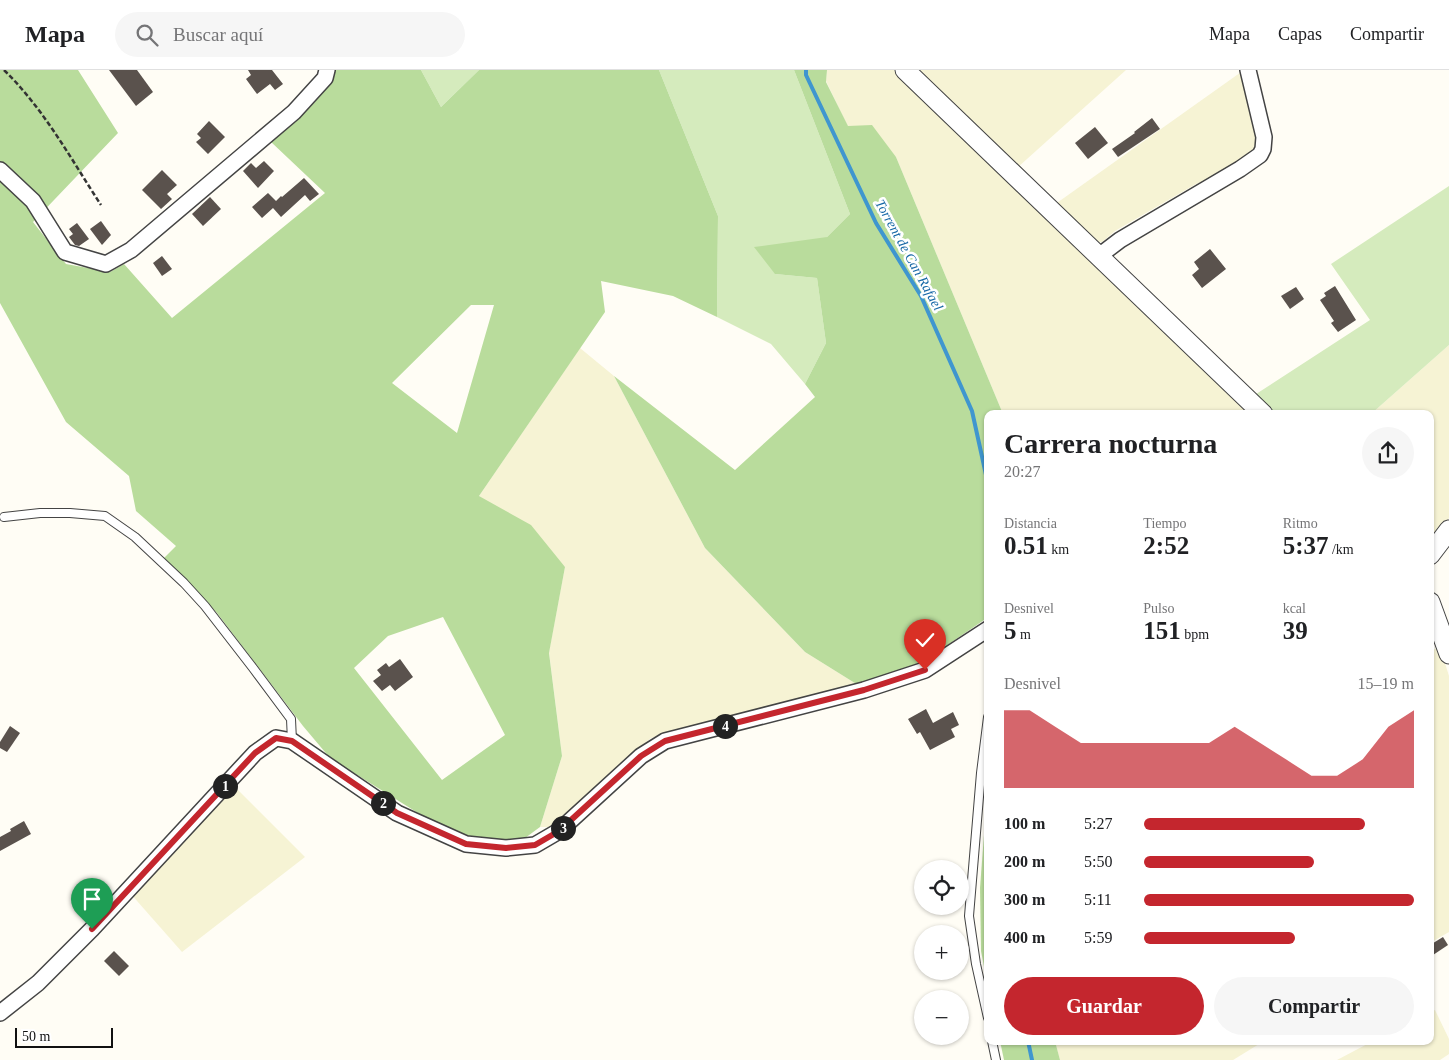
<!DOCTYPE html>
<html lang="es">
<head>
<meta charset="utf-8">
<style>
  body { margin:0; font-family:Georgia,serif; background:#f6f6f6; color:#202124; height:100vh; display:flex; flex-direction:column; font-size:19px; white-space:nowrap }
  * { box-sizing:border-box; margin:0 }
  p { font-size:16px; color:#757577 }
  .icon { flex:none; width:28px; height:28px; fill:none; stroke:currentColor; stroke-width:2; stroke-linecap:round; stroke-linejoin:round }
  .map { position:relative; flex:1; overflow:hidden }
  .side { position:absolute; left:984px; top:340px; width:450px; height:635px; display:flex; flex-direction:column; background:#fff; border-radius:10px; box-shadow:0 1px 4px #0004 }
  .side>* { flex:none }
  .controls { position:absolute; left:914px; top:790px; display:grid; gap:10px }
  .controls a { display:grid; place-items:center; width:55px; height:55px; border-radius:50%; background:#fff; box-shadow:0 1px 4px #0004; font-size:25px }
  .scale { position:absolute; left:15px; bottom:12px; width:98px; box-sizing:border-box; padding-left:5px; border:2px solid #111; border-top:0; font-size:14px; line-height:18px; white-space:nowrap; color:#111; -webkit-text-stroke:4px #fff; paint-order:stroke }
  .pin { position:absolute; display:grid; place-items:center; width:42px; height:42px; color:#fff; margin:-51px -21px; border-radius:50% 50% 50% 0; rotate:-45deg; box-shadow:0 0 5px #0007 }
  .pin .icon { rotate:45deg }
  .km { position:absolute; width:25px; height:25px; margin:-12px; border-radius:50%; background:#222; color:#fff; font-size:14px; line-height:25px; text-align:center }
  .round { display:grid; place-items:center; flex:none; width:52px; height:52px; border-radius:26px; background:#f6f6f6 }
  .summary { display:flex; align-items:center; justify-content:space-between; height:85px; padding:0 20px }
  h1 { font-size:28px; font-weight:700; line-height:38px }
  .figures { display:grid; grid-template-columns:repeat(3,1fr); gap:8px; height:85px; padding:5px 20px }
  .figures div { display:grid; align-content:center }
  .figures b { font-size:25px; font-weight:700 }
  .figures small { font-size:14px; font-weight:400 }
  .figures p { font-size:14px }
  .chart { height:140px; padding:10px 20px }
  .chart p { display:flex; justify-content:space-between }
  .chart svg { width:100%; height:90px; margin-top:5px; fill:#c4262e; opacity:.7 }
  .button { display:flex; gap:10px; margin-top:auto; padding:10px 20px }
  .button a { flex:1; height:58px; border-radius:30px; background:#c4262e; color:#fff; font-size:20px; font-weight:700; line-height:58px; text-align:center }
  .button a+a { background:#f6f6f6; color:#202124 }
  ul { padding:0 20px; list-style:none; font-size:16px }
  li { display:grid; grid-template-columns:80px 60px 1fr; align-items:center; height:38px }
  li i { height:12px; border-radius:6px; background:#c4262e }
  header { display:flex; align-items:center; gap:30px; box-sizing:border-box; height:70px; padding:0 25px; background:#fff; border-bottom:1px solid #e0e0e0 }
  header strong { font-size:24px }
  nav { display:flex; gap:28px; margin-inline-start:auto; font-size:18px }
  .search { width:350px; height:45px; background:#f6f6f6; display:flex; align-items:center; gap:12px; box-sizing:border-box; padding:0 18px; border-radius:28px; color:#757577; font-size:19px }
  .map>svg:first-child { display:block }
  .farmland { fill:#f6f3d4 }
  .green { fill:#d5ebbd }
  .forest { fill:#b9dc9c; fill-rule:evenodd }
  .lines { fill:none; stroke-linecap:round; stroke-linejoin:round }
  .stream { stroke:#3f96cf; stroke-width:4 }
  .building { fill:#5a524d }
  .service-casing { stroke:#444; stroke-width:10 }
  .minor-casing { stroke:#444; stroke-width:18 }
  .tertiary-casing { stroke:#444; stroke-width:21 }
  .path { stroke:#333; stroke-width:2.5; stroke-dasharray:5 2.5; stroke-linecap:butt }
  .service { stroke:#fff; stroke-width:8 }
  .minor { stroke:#fff; stroke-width:15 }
  .tertiary { stroke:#fff; stroke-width:19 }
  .route-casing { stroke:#fff; stroke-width:10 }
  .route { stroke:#c4262e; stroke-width:6 }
  .labels { text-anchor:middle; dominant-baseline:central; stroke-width:5; stroke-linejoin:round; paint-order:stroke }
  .water-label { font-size:14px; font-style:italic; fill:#1768a6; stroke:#fff }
</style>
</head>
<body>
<header>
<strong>Mapa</strong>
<div class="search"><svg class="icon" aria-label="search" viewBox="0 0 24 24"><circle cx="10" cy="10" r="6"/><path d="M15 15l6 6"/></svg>Buscar aquí</div>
<nav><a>Mapa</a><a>Capas</a><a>Compartir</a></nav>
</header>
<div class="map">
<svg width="1449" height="990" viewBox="0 0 1449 990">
  <rect width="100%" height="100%" fill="#fffdf5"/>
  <g class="farmland">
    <polygon points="827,0 894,0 1254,344 1003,344 896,87 848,57 826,11"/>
    <polygon points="915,0 1126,0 1017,98"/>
    <polygon points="1244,0 1260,68 1256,80 1221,104 1196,114 1115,161 1102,172 1094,172 1054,135"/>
    <polygon points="1449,275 1449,448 1430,473 1430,344 1371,344"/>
    <polygon points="580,278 614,306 705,478 805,582 858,615 651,668 550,757 540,757 562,686 549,582 565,497 479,426"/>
    <polygon points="1440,577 1449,606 1449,862 1430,873 1430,581"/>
    <polygon points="233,715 305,787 182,882 130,823"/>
    <polygon points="1435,940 1449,969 1449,984 1440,990 1337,990 1373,971 1430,971 1430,942"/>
    <polygon points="1055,971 1264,971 1233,990 1060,990"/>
  </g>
  <g class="green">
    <polygon points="421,0 479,0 441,37"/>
    <polygon points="659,0 794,0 850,144 827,167 775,204 817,208 826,273 805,314 771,274 717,247 718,146"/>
    <polygon points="1449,116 1449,275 1371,344 1271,344 1253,326 1370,250 1331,194"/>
  </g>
  <g class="forest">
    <path d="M0,0H78L118,63L33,152L66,194L110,202L124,194L172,248L325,123L270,71L315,32L331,5L332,0H421L441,37L479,0H659L718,146L717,247L673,226L601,211L605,242L479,426L531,455L565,497L549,583L562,686L540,757L521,771L468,768L434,753L330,688L303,656L217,543L164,488L176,476L136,441L129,406L66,352L0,233ZM471,235H494L457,363L392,313ZM443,547L505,665L442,710L354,598L388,566Z"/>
    <polygon points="794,0 827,0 826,12 848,56 872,55 896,87 1003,344 988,344 987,548 921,593 858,615 805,582 705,478 614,306 735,400 815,327 805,314 826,273 817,208 775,204 754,177 827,167 850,144"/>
    <polygon points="987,725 987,912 981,881 980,818"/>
    <polygon points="1000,971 1055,971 1060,990 1004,990"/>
  </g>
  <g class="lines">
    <g class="stream">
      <polyline points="806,0 806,5 876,153 921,226 972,341 988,414"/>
      <polyline points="1028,971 1032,990"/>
    </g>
  </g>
  <g class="building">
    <polygon points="109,0 137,0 153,22 136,36"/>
    <polygon points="248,0 272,0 283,14 275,20 270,14 257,24 246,9 251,5"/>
    <polygon points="1152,48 1160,59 1118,87 1112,79 1135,63 1134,62"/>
    <polygon points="209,51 225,67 208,84 196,72 201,68 197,64"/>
    <polygon points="1095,57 1108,73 1088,89 1075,73"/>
    <polygon points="264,91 274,101 258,118 243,101 251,93 256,98"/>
    <polygon points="162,100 177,115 167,124 172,129 161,139 142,120"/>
    <polygon points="304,108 319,124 310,131 305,125 281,147 273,138 262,148 252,137 268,123 276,131 281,126 282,127"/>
    <polygon points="210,127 221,139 203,156 192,144"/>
    <polygon points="101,151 111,165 102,175 90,159"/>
    <polygon points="77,153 89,169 79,176 75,175 69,167 73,164 69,159"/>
    <polygon points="1210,179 1226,199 1202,218 1192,205 1199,199 1194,192"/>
    <polygon points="162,186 172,199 162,206 153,193"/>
    <polygon points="1335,216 1356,250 1338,262 1331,253 1334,251 1320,230 1326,226 1324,223"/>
    <polygon points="1296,217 1304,229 1290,239 1281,226"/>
    <polygon points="400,589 413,607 395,621 390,615 382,621 373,611 381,605 377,600 386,593 389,597"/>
    <polygon points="926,639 933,653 953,642 959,655 951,659 955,667 930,680 920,662 917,664 908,649"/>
    <polygon points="10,656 20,663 7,682 0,678 0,672"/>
    <polygon points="24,751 31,764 0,781 0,767 11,761 10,759"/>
    <polygon points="1443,867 1448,875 1430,887 1430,875"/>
    <polygon points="114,881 129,896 119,906 104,891"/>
  </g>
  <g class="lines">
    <defs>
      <g id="service">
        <polyline points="4,447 40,443 70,443 105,446 135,467 184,513 205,536 253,598 291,649 292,671"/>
        <polyline points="988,647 981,703 969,846 976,894 988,948"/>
        <polyline points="992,971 996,990"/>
      </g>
      <g id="minor">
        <polyline points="0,100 33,131 65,182 106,194 131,180 294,42 325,8 327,0"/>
        <polyline points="1099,186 1120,170 1240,99 1260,85 1263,79 1264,67 1248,0"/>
        <polyline points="0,943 38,913 92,859 255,683 276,668 292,671 397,743 466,774 506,778 535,775 559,761 641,686 665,671 864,620 925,600 988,559"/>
      </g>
      <g id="tertiary">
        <polyline points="905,0 1263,344"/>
        <polyline points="1430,485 1449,460"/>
        <polyline points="1430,532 1449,584"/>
      </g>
    </defs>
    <use href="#service" class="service-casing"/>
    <use href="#minor" class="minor-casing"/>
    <use href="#tertiary" class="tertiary-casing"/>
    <path class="path" d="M4,0C44,39 71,89 101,135"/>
    <use href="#service" class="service"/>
    <use href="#minor" class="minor"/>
    <use href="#tertiary" class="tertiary"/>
  </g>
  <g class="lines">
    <defs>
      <polyline id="route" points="92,859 255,683 276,668 292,671 397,743 466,774 506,778 535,775 559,761 641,686 665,671 864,620 925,600"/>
    </defs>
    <use href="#route" class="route-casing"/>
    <use href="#route" class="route"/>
  </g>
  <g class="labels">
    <g class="water-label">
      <text transform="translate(909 185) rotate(61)">Torrent de Can Rafael</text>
    </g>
  </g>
</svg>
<div class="controls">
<a><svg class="icon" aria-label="locate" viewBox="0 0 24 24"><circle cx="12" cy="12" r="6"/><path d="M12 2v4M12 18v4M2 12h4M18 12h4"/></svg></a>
<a>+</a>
<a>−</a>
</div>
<div class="scale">50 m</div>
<div class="pin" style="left:92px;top:859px;background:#1e9e55"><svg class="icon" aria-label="arrive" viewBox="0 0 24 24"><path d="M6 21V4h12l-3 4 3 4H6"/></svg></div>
<div class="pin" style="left:925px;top:600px;background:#d93025"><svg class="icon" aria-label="check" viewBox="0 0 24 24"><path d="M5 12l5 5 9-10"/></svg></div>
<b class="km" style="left:225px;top:716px">1</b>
<b class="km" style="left:383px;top:733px">2</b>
<b class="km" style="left:563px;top:758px">3</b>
<b class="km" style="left:725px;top:656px">4</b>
<section class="side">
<div class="summary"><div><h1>Carrera nocturna</h1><p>20:27</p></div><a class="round"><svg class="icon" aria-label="share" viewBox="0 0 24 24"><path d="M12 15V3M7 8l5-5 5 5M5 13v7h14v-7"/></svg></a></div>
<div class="figures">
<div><p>Distancia</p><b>0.51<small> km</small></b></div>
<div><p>Tiempo</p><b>2:52</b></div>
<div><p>Ritmo</p><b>5:37<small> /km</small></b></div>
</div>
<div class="figures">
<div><p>Desnivel</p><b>5<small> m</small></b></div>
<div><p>Pulso</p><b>151<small> bpm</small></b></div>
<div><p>kcal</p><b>39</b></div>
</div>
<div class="chart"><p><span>Desnivel</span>15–19 m</p>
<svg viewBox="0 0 160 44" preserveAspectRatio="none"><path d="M0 44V6L10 6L20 14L30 22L40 22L50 22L60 22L70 22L80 22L90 14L100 22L110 30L120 38L130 38L140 30L150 14L160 6V44z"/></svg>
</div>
<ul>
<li><b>100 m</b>5:27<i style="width:82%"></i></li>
<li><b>200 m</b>5:50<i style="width:63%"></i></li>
<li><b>300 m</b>5:11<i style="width:100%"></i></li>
<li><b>400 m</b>5:59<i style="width:56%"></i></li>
</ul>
<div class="button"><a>Guardar</a><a>Compartir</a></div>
</section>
</div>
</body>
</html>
